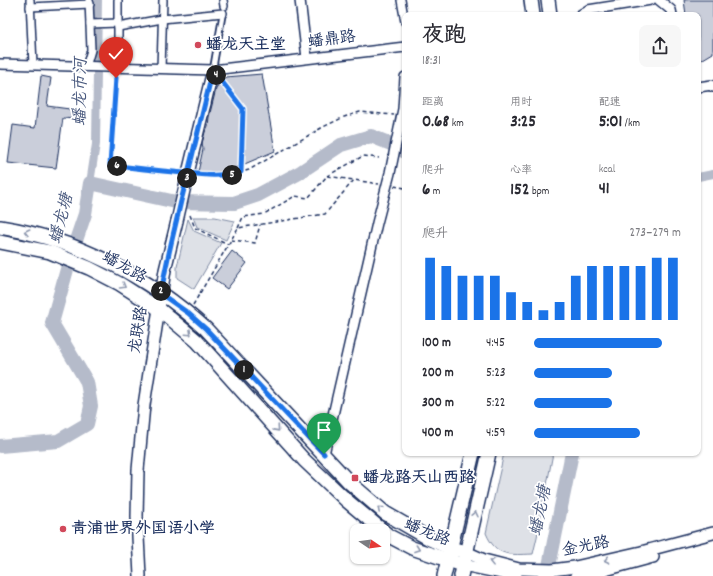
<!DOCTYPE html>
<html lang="zh">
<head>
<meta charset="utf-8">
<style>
  body { margin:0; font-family:Dekko,"LXGW WenKai TC",sans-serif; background:#f7f7f7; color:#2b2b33; height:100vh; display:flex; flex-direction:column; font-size:15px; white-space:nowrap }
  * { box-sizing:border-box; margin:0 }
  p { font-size:13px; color:#7c7c81 }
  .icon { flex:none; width:22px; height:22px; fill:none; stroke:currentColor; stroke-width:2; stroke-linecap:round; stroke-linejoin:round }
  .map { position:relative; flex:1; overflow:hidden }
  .sheet { position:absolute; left:402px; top:12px; width:299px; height:444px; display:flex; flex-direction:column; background:#fff; border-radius:8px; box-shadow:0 1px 3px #0004 }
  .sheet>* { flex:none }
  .needle { width:26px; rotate:103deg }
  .controls { position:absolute; left:350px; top:524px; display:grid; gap:8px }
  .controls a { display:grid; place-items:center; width:40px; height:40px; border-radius:8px; background:#fff; box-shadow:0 1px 3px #0004; font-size:20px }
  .pin { position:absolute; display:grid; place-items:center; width:34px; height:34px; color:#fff; margin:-41px -17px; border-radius:50% 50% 50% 0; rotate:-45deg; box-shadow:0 0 4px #0007 }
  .pin .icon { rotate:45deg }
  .km { position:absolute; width:20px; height:20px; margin:-10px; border-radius:50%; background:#222; color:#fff; font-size:11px; line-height:20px; text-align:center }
  .round { display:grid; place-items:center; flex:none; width:42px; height:42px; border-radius:8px; background:#f7f7f7 }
  .overview { display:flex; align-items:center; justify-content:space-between; height:68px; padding:0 20px }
  h1 { font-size:22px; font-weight:700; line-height:30px }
  .metrics { display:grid; grid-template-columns:repeat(3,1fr); gap:6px; height:68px; padding:4px 20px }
  .metrics div { display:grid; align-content:center }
  .metrics b { font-size:17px; font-weight:700 }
  .metrics small { font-size:11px; font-weight:400 }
  .metrics p { font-size:11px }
  .chart { height:112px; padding:8px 20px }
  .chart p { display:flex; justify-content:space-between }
  .chart svg { width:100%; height:72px; margin-top:4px; stroke:#1a73e8; stroke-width:6 }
  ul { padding:0 20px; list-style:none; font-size:13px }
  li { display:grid; grid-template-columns:64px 48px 1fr; align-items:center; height:30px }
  li i { height:10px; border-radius:5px; background:#1a73e8 }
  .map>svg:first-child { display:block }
  .green { fill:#dee1e7; stroke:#7c88a2 }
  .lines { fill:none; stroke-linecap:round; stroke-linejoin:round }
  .canal { stroke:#b5bbca; stroke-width:8 }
  .river { stroke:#b5bbca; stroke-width:14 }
  .building { fill:#caceda; stroke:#1b2f5e }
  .service-casing { stroke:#1b2f5e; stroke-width:8 }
  .pedestrian-casing { stroke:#1b2f5e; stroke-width:10 }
  .minor-casing { stroke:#1b2f5e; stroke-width:12 }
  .tertiary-casing { stroke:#1b2f5e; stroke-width:14 }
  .secondary-casing { stroke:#1b2f5e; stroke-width:16 }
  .path { stroke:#1b2f5e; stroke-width:1.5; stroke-dasharray:4 3; stroke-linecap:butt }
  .service { stroke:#fff; stroke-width:4.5 }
  .pedestrian { stroke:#fff; stroke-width:7 }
  .minor { stroke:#fff; stroke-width:9 }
  .tertiary { stroke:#fff; stroke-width:11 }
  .secondary { stroke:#fff; stroke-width:13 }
  .tertiary-bridge-casing { stroke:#1b2f5e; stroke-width:14; stroke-linecap:butt }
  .tertiary-bridge { stroke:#fff; stroke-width:11 }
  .oneway { stroke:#8d97ae }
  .route-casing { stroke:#fff; stroke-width:8 }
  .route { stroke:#1a73e8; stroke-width:5 }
  .poi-dot { fill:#d1495b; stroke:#fff; stroke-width:1.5 }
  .labels { text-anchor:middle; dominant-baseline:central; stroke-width:3.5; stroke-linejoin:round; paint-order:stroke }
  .street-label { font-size:16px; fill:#1b2f5e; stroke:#fff }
  .poi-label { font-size:16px; font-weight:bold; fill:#1b2f5e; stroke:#fff; text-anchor:start }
  .water-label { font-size:17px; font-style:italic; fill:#49597e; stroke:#fff }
</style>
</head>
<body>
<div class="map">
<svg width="713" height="576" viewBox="0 0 713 576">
  <rect width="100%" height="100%" fill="#fff"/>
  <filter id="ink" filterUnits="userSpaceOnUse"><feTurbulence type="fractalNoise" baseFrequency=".025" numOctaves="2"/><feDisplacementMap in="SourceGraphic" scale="8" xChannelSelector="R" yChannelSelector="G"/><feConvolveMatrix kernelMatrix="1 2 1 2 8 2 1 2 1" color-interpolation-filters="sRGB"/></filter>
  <g filter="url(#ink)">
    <g class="green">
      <polygon points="193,217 215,217 235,221 226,240 197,227"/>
      <polygon points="188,219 194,231 221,243 194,289 177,278 177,267"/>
      <path d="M504,453H553L537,537L533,554C510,555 496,557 486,533Z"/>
    </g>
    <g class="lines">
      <g class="canal">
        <polyline points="698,177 713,174"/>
        <polyline points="90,183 96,144 98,0"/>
      </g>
      <g class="river">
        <polyline points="0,446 58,441 87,424 91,406 87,382 52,323 71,255 85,214 90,183 176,202 234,203 258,195 299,173 341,145 371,136 396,146 405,152"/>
        <polyline points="547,576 572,453"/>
      </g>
    </g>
    <g class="building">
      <polygon points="684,0 713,0 713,53 698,62 698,15 686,15"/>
      <polygon points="262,74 275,151 233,169 221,173 198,172 203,149 202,143 205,132 208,126 209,117 216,89 219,83 226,77"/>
      <polygon points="41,76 51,78 47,106 85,111 85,120 63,118 56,168 8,163 13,125 35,128"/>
      <polygon points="232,251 247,263 227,289 212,278"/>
    </g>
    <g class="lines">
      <defs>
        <polyline id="service" points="213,69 223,12"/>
        <g id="pedestrian">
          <polyline points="30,0 33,65"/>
          <polyline points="118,0 118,68"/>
          <polyline points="223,0 224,6"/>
          <polyline points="401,0 405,22"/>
          <polyline points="30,7 90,4"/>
          <polyline points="90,24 118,23"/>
          <polyline points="118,27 162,19 223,13"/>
          <polyline points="86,67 91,50 89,0"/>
          <polyline points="161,69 163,0"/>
        </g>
        <g id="minor">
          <polyline points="300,0 307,58"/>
          <polyline points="659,0 671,10 672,15"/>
          <polyline points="580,15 588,10 651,0"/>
          <polyline points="0,64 213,70 405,47"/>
          <polyline points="698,87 712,85 713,87"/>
          <polyline points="324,454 377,223 390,173 403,109 405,77"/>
        </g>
        <g id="tertiary">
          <polyline points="188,173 213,70"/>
          <polyline points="466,552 484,560 519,569 552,570 575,567 641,552 713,533"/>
          <polyline points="463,565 516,576"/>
          <polyline points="140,576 137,517 138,470 144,405 165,270 177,221"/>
          <polyline points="576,576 594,573 653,557"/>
        </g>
        <g id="secondary">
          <polyline points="531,0 533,15"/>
          <polyline points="548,0 550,15"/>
          <path d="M0,227C77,239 149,277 206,329L349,482L385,513L430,539L450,548L466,552"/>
          <polyline points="0,242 50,252 89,268 120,284 159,309 197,341 304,460 346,500 389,536 412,548 463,565"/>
          <polyline points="444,576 473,453"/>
          <polyline points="461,576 489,453"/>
        </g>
      </defs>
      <use href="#service" class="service-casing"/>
      <use href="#pedestrian" class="pedestrian-casing"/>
      <use href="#minor" class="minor-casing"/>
      <use href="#tertiary" class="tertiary-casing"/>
      <use href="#secondary" class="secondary-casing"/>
      <g class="path">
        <polyline points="116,78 110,165 179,172"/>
        <polyline points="220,80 243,109 241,172"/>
        <polyline points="197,174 227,176 249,170 323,127 344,117 360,112 394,115"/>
        <polyline points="327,176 363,156 379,158"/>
        <polyline points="394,186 405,188"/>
        <polyline points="190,215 195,228 228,244"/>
        <polyline points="238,228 243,217 264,214 295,196 308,198 327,176 354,180"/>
        <polyline points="231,240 255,243 260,225"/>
        <polyline points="193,305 238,228 325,214 354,180 379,184"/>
      </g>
      <use href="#service" class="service"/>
      <use href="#pedestrian" class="pedestrian"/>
      <use href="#minor" class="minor"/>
      <use href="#tertiary" class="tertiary"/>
      <use href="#secondary" class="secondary"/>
      <defs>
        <polyline id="tertiary-bridge" points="177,221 188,173"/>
      </defs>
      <use href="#tertiary-bridge" class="tertiary-bridge-casing"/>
      <use href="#tertiary-bridge" class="tertiary-bridge"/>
    </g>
    <defs><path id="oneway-chevron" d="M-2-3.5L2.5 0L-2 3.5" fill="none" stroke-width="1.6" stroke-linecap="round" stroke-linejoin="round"/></defs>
    <g class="oneway">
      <use href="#oneway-chevron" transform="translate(27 232) rotate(-166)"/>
      <use href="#oneway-chevron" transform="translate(123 286) rotate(31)"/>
      <use href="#oneway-chevron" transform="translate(189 333) rotate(43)"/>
      <use href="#oneway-chevron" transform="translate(277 429) rotate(48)"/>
      <use href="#oneway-chevron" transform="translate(380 509) rotate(-139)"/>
      <use href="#oneway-chevron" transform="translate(475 514) rotate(-77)"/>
      <use href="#oneway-chevron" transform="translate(417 549) rotate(20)"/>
      <use href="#oneway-chevron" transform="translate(607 560) rotate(168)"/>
      <use href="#oneway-chevron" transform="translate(492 562) rotate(-166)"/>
    </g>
  </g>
  <g class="lines" filter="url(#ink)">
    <defs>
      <path id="route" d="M116,78L110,165C135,168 160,171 185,173C204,175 222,177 241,172L243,109L213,70C202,114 192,158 181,201C174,232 166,262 161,294L188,313L206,329L324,454"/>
    </defs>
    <use href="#route" class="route-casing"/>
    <use href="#route" class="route"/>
  </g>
  <g class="poi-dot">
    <circle cx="198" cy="45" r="4"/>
    <rect x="351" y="474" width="8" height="8" rx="2"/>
    <circle cx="63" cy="529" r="4"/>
  </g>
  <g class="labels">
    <g class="street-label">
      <text transform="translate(332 40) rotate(-7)">蟠鼎路</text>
      <text transform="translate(124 268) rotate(30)">蟠龙路</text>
      <text transform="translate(139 330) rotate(-81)">龙联路</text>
      <text transform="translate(427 533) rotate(22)">蟠龙路</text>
      <text transform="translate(586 547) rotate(-11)">金光路</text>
    </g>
    <g class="poi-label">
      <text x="206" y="45">蟠龙天主堂</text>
      <text x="363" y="478">蟠龙路天山西路</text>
      <text x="71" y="529">青浦世界外国语小学</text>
    </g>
    <g class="water-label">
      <text transform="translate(82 92) rotate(-89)">蟠龙市河</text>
      <text transform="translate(63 219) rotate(-75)">蟠龙塘</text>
      <text transform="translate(542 511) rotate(-78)">蟠龙塘</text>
    </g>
  </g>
</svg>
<div class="controls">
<a><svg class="needle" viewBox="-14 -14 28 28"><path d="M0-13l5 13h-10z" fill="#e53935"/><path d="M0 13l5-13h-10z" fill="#7c7c81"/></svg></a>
</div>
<div class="pin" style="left:324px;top:454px;background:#1e9e55"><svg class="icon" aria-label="arrive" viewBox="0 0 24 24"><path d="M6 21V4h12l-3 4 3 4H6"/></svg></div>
<div class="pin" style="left:116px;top:78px;background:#d93025"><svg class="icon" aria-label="check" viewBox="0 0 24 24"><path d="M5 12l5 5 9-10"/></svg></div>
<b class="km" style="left:244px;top:370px">1</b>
<b class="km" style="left:161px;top:291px">2</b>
<b class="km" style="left:187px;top:178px">3</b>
<b class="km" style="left:216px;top:75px">4</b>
<b class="km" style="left:232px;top:175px">5</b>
<b class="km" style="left:117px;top:166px">6</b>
<section class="sheet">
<div class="overview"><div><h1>夜跑</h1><p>18:31</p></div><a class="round"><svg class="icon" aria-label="share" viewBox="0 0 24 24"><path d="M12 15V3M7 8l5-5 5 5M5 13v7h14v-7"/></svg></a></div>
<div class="metrics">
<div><p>距离</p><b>0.68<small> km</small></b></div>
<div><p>用时</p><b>3:25</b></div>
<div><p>配速</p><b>5:01<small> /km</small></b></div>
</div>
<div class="metrics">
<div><p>爬升</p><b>6<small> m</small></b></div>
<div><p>心率</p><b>152<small> bpm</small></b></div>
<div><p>kcal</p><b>41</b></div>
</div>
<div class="chart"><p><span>爬升</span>273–279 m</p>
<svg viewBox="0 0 160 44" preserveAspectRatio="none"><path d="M5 44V6M15 44V11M25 44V17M35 44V17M45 44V17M55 44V27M65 44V33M75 44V38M85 44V33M95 44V17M105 44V11M115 44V11M125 44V11M135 44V11M145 44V6M155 44V6"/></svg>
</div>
<ul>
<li><b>100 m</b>4:45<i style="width:87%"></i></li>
<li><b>200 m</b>5:23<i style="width:53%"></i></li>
<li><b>300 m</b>5:22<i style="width:53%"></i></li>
<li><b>400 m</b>4:59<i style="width:72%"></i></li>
</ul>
</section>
</div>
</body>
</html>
